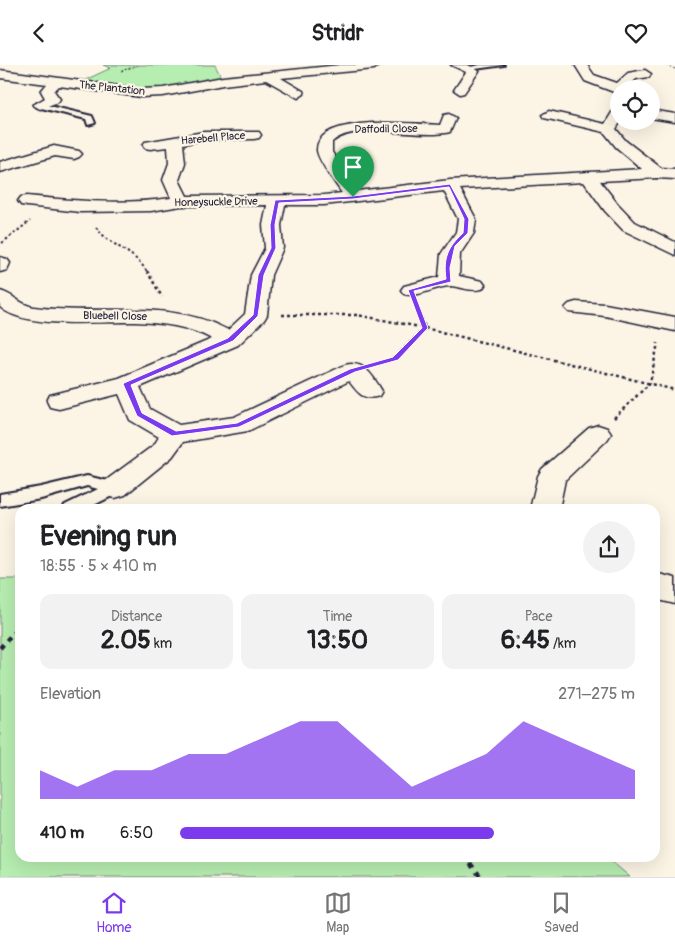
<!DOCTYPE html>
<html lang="en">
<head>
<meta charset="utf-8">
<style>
  body { margin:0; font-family:Pangolin,sans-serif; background:#f2f2f2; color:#202124; height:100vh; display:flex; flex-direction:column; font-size:19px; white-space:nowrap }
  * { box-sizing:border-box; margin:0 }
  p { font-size:16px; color:#757577 }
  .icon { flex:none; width:28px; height:28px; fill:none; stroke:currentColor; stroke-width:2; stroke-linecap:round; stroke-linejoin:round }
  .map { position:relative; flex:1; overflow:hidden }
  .details { position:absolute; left:15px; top:439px; width:645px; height:358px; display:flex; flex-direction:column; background:#fff; border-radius:15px; box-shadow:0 5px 20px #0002 }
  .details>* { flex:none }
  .buttons { position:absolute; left:610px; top:15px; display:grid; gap:10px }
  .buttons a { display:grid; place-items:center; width:50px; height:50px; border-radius:50%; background:#fff; box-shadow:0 5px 20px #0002; font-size:25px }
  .pin { position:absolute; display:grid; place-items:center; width:42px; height:42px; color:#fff; margin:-51px -21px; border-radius:50% 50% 50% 0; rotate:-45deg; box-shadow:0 0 5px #0007 }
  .pin .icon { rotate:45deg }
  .round { display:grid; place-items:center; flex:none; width:52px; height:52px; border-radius:26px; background:#f2f2f2 }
  .head { display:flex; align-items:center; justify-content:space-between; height:85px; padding:0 25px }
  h1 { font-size:28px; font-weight:700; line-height:38px }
  .figures { display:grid; grid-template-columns:repeat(3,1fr); gap:8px; height:85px; padding:5px 25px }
  .figures div { display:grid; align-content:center; border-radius:12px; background:#f2f2f2; text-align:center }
  .figures b { font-size:25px; font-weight:700 }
  .figures small { font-size:14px; font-weight:400 }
  .figures p { font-size:14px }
  .chart { height:140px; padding:10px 25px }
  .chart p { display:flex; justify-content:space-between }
  .chart svg { width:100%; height:90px; margin-top:5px; fill:#7c3aed; opacity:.7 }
  ul { padding:0 25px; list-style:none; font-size:16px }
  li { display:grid; grid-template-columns:80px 60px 1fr; align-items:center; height:38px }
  li i { height:12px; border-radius:6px; background:#7c3aed }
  header { display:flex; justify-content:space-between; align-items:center; height:65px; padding:0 25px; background:#fff; font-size:22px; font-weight:700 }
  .menu { display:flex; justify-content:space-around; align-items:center; height:70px; border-top:1px solid #e0e0e0; background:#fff; font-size:14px; color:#757577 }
  .menu a { display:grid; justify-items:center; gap:2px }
  .menu .on { color:#7c3aed }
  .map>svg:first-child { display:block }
  .green { fill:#b6edb0; stroke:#6c8876 }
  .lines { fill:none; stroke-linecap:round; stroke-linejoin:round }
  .lane-casing { stroke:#22223b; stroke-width:4 }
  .street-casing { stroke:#22223b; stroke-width:3 }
  .path-far3 { stroke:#22223b; stroke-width:1; stroke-dasharray:2 2; stroke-linecap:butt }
  .path-far2 { stroke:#22223b; stroke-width:2; stroke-dasharray:2.5 2.5; stroke-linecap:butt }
  .path-far1 { stroke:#22223b; stroke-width:2.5; stroke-dasharray:3 3; stroke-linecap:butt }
  .path { stroke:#22223b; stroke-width:4.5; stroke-dasharray:5 5; stroke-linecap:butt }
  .lane { fill:#fcf5e5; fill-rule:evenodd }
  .street { fill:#fcf5e5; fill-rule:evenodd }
  .route { fill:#7c3aed; stroke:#fff; fill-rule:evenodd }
  .labels { text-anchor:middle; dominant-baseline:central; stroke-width:4.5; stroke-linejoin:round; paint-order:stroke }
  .far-street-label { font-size:11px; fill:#22223b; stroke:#fcf5e5 }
</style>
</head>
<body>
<header><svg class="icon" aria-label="back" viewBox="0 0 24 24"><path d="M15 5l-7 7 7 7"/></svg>Stridr<svg class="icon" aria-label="heart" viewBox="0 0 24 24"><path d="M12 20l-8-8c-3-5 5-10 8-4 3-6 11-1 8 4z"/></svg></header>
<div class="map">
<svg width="675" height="812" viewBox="0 0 675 812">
  <rect width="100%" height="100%" fill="#fcf5e5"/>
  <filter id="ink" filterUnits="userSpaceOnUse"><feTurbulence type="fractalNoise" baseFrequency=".02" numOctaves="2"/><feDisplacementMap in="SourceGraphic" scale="10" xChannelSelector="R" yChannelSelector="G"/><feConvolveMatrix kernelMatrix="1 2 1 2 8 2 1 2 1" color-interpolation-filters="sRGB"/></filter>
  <g filter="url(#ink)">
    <g class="green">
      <polygon points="103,0 215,0 223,16 163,27 83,16 111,3"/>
      <polygon points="0,514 20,514 20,791 605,791 630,812 0,812"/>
    </g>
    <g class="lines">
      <defs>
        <g id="lane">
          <polygon points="480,0 504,0 468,5 465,3"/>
          <polygon points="37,38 92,51 95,58 88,60 86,54 37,42"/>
          <polygon points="87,411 120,419 123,423 120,427 86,444 63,444 65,440 98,424 87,421 41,434 0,441 0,429 41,422"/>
        </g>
        <g id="street">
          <polygon points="340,0 380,0 374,4 281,13 303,26 304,29 298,33 266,15 223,20 163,31 141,32 59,21 54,26 60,34 58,37 40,44 33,40 45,33 41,26 47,19 0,13 0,5 141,24 163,23 223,12"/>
          <polygon points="451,0 468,0 479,6 464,28 460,29 454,25 466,7"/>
          <polygon points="575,0 587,0 594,10 617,18 628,8 645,5 651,9 649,12 636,14 626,24 619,24 619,29 585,16"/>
          <path d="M619,43V56H621L616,64L626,76L661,103L675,104V114L657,113L600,116L617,138L635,157L675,177V190L623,165L605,146L584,117L460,124L476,154L474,168L460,189L459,211L482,216L485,220L482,224C471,227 462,222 451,221C435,221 420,233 404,229L401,225L404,221L439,212L441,189L456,167L458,154L444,126L324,140H285L281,160L283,183L271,210L267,250L264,255L238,280L140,322L150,344L179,360L234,352L345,300C364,295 373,311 382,326L379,331C363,336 358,328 349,316L248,366L183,377L172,392L125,430L115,433L105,430L101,423L105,416L154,380L159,372L130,355L119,329L59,344L50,342L47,336L50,330L119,313L212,274C188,261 162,258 135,257C101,256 25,265 0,242V226C13,229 20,240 34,242C99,251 168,233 228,265L245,249L251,210L265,183L263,160L267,140L181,141L151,146L80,147L27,141L21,140L18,136L21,132L27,131C75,136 123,140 171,133L163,115L169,98L168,82L150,84L145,83L143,80L145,77L204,67H259L261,70L259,73L254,74L204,75L183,79L185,98L179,115L187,131L324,130L342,128C336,119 317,94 317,85C316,48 415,59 440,60L444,50L449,49L456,53L450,67C418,75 356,55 332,77V87L357,126L450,115L642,104L616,82L604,67L544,53L542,50L549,46L605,59L614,44Z"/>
          <polygon points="651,45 675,49 675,57 651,53"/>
          <polygon points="54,81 79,86 82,89 79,92 74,94 55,91 0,107 0,97"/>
          <polygon points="0,192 7,194 10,198 7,205 0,207"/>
          <polygon points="576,237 605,239 675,252 675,266 605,251 569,247 565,243 569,239"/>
          <polygon points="598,360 607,363 611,369 607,375 565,415 559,444 530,444 538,411 542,404 589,363"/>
          <polygon points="655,508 675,513 675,539 655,534"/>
        </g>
      </defs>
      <use href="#lane" class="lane-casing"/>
      <use href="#street" class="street-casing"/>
      <g class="path-far3">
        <polyline points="666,0 675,4"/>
        <polyline points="121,6 139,0"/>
      </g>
      <g class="path-far2">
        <path d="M96,162C111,183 132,183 148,208"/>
        <polyline points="2,178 30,156"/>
      </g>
      <g class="path-far1">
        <polyline points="147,206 162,232"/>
        <polyline points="282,250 357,250 425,263 675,325"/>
        <polyline points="380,298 395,293 425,263 418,244"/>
        <polyline points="614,353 650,318 658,278"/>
      </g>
      <g class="path">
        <polyline points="0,583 12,569 20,565"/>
        <polyline points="464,791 481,812"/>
      </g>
      <use href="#lane" class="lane"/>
      <use href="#street" class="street"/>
    </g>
  </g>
  <path class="route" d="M450,119L469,154L468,168L455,181L450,203L451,217L414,226L428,263L398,295L355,307L239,362L172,371L137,351L123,319L124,318L228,273L253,250L258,210L271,183L270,160L275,135L353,131ZM449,122L464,154L463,168C448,182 443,193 446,214L408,225L422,263L393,292L350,304L237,358L176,366L142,348L131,320L233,276L258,251L264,210L276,183L275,160L279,138L353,134Z"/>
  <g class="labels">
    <g class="far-street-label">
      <text transform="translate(112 23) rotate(6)">The Plantation</text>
      <text transform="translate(386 64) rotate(-1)">Daffodil Close</text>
      <text transform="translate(213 73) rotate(-5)">Harebell Place</text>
      <text transform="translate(216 137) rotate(-1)">Honeysuckle Drive</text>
      <text transform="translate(115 251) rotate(1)">Bluebell Close</text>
    </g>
  </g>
</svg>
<div class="buttons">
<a><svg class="icon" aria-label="locate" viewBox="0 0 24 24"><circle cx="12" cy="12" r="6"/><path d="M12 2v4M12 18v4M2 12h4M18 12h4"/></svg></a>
</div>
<div class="pin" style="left:353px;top:132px;background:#1e9e55"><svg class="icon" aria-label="arrive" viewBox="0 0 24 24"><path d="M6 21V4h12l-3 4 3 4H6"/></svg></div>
<section class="details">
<div class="head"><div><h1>Evening run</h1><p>18:55 · 5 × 410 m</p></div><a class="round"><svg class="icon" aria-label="share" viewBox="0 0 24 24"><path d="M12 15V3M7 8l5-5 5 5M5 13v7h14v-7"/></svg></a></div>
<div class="figures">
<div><p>Distance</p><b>2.05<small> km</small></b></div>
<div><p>Time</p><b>13:50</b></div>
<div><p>Pace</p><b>6:45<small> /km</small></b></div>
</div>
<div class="chart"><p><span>Elevation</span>271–275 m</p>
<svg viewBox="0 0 160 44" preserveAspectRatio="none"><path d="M0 44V30L10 38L20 30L30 30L40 22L50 22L60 14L70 6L80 6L90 22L100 38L110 30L120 22L130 6L140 14L150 22L160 30V44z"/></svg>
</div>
<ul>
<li><b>410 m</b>6:50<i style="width:69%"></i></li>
</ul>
</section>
</div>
<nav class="menu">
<a class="on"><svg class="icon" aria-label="home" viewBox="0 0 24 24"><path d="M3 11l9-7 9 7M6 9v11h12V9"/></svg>Home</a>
<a><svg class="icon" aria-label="map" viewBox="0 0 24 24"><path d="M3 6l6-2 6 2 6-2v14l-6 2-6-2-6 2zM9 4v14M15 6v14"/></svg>Map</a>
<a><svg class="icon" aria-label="saved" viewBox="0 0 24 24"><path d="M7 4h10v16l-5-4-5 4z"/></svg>Saved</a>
</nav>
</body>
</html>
